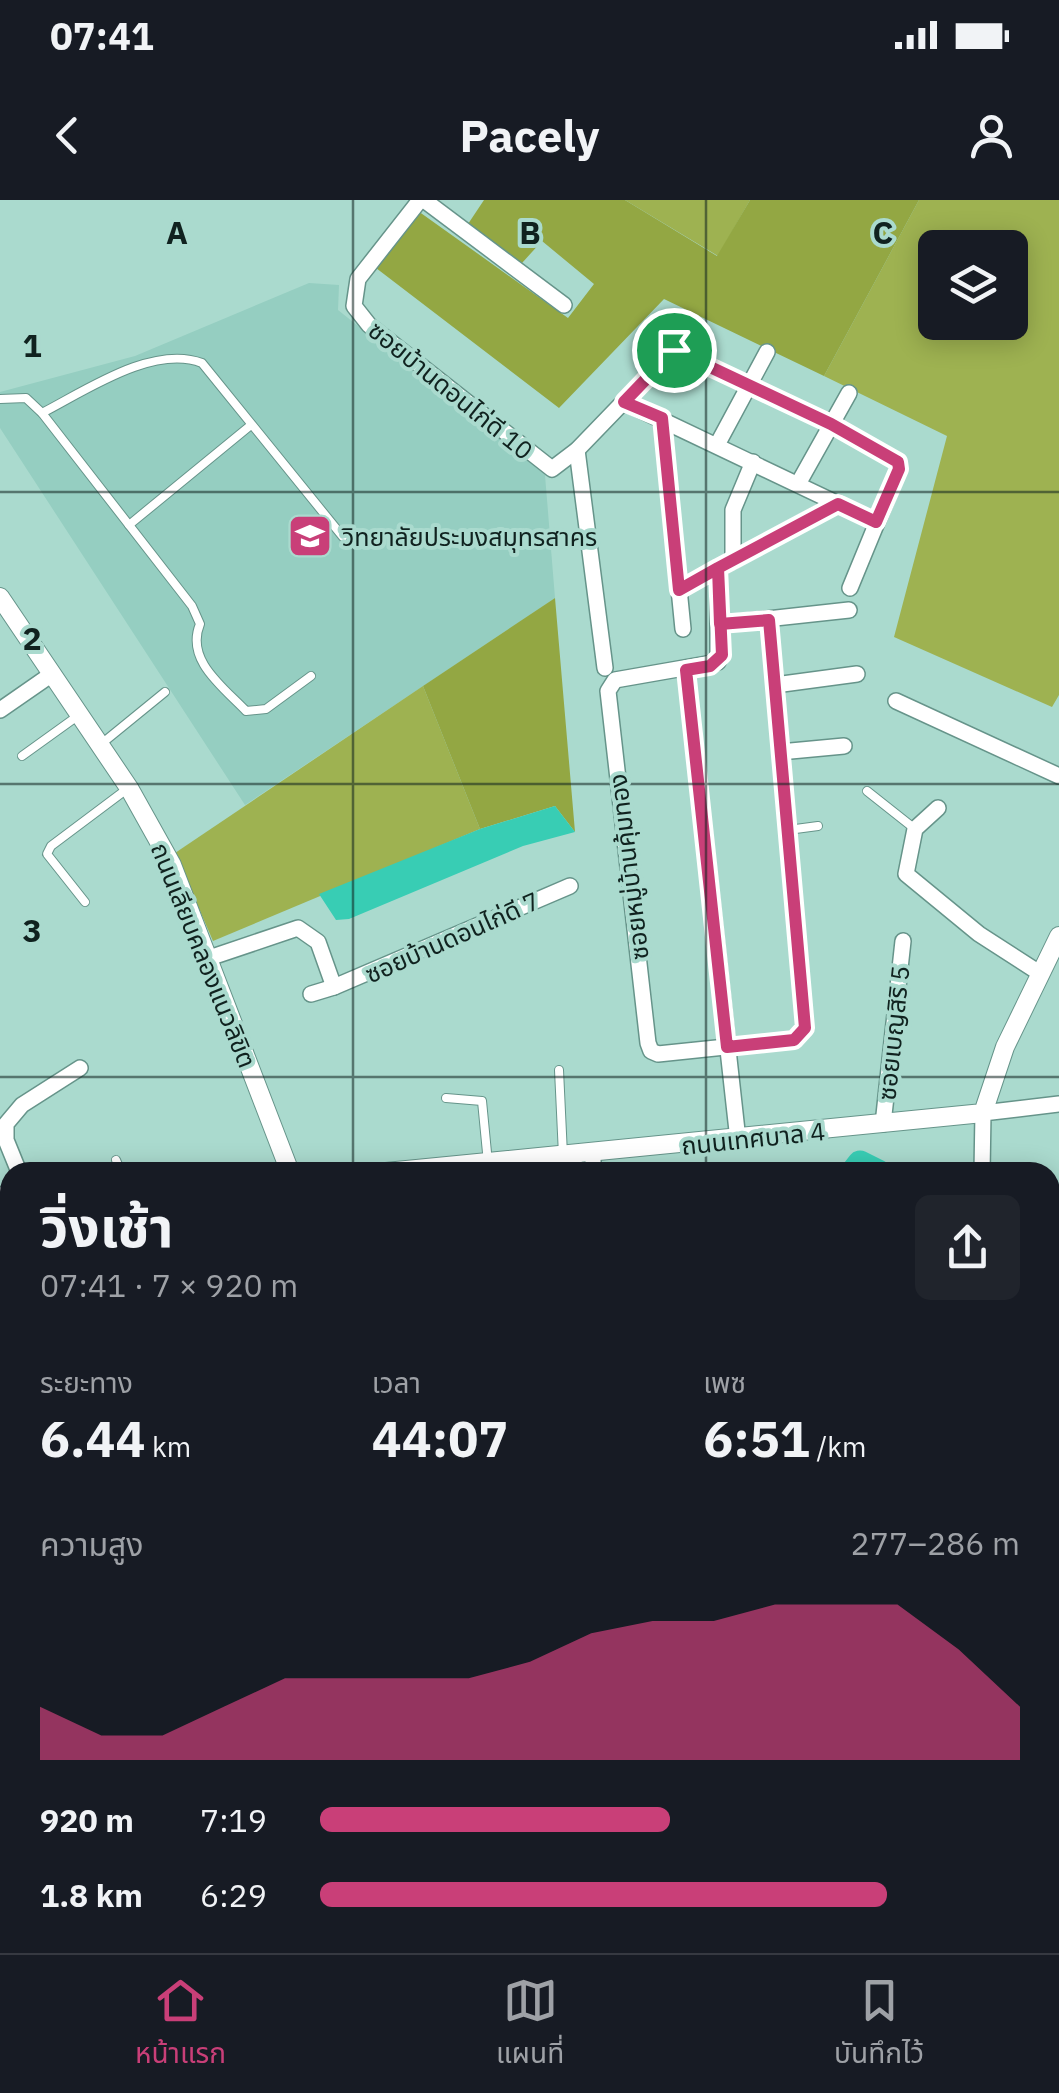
<!DOCTYPE html>
<html lang="th">
<head>
<meta charset="utf-8">
<style>
  body { margin:0; font-family:"IBM Plex Sans","Noto Sans Thai",sans-serif; background:#20242c; color:#f1f3f6; height:100vh; display:flex; flex-direction:column; font-size:38px; white-space:nowrap }
  * { box-sizing:border-box; margin:0 }
  p { font-size:32px; color:#9ea1a6 }
  .icon { flex:none; width:55px; height:55px; fill:none; stroke:currentColor; stroke-width:2; stroke-linecap:round; stroke-linejoin:round }
  .map { position:relative; flex:1; overflow:hidden }
  .sheet { position:absolute; left:0px; top:962px; width:1060px; height:792px; display:flex; flex-direction:column; background:#171b24; border-radius:30px 30px 0 0; box-shadow:0 5px 25px #0003 }
  .sheet>* { flex:none }
  .fabs { position:absolute; left:918px; top:30px; display:grid; gap:20px }
  .fabs a { display:grid; place-items:center; width:110px; height:110px; border-radius:15px; background:#171b24; box-shadow:0 5px 25px #0003; font-size:50px }
  .pin { position:absolute; display:grid; place-items:center; width:85px; height:85px; color:#fff; margin:-42px; border:5px solid #fff; border-radius:50%; box-shadow:0 2px 10px #0007 }
  .round { display:grid; place-items:center; flex:none; width:105px; height:105px; border-radius:15px; background:#20242c }
  .summary { display:flex; align-items:center; justify-content:space-between; height:170px; padding:0 40px }
  h1 { font-size:55px; font-weight:700; line-height:75px }
  .figures { display:grid; grid-template-columns:repeat(3,1fr); gap:15px; height:170px; padding:10px 40px }
  .figures div { display:grid; align-content:center }
  .figures b { font-size:50px; font-weight:700 }
  .figures small { font-size:28px; font-weight:400 }
  .figures p { font-size:28px }
  .chart { height:280px; padding:20px 40px }
  .chart p { display:flex; justify-content:space-between }
  .chart svg { width:100%; height:180px; margin-top:10px; fill:#c93f78; opacity:.7 }
  ul { padding:0 40px; list-style:none; font-size:32px }
  li { display:grid; grid-template-columns:160px 120px 1fr; align-items:center; height:75px }
  li i { height:25px; border-radius:12px; background:#c93f78 }
  .status { display:flex; justify-content:space-between; align-items:center; height:70px; padding:0 50px; background:#171b24; direction:ltr }
  .status svg { height:28px; fill:currentColor }
  header { display:flex; justify-content:space-between; align-items:center; height:130px; padding:0 40px; background:#171b24; font-size:45px; font-weight:700 }
  .menu { display:flex; justify-content:space-around; align-items:center; height:140px; border-top:2px solid #363941; background:#171b24; font-size:28px; color:#9ea1a6 }
  .menu a { display:grid; justify-items:center; gap:5px }
  .menu .selected { color:#c93f78 }
  .map>svg:first-child { display:block }
  .built { fill:#95cec1 }
  .green { fill:#9eb251; fill-rule:evenodd }
  .forest { fill:#93a743 }
  .water { fill:#38cdb4 }
  .lines { fill:none; stroke-linecap:round; stroke-linejoin:round }
  .canal { stroke:#38cdb4; stroke-width:15 }
  .river { stroke:#38cdb4; stroke-width:25 }
  .service-casing { stroke:#66948a; stroke-width:10 }
  .minor-casing { stroke:#66948a; stroke-width:18 }
  .tertiary-casing { stroke:#66948a; stroke-width:20 }
  .service { stroke:#fff; stroke-width:8 }
  .minor { stroke:#fff; stroke-width:15 }
  .tertiary { stroke:#fff; stroke-width:18 }
  .route-casing { stroke:#fff; stroke-width:20 }
  .route { stroke:#c93f78; stroke-width:12 }
  .grid { fill:none; stroke:#10221f; stroke-width:2.5; stroke-opacity:0.55 }
  .labels { text-anchor:middle; dominant-baseline:central; stroke-width:8; stroke-linejoin:round; paint-order:stroke }
  .street-label { font-size:25px; fill:#10221f; stroke:#aadace }
  .poi-label { font-size:25px; fill:#10221f; stroke:#aadace; text-anchor:start }
  .grid-label { font-size:32px; text-anchor:middle; font-weight:bold; fill:#10221f; stroke:#aadace; stroke-width:8; stroke-linejoin:round; paint-order:stroke }
</style>
</head>
<body>
<div class="status"><b>07:41</b><svg viewBox="0 0 49 12"><path d="M0 12V9h3v3zM5 12V6h3v6zM10 12V3h3v9zM15 12V0h3v12zM26 1h20v11H26zM47 4h2v5h-2z"/></svg></div>
<header><svg class="icon" aria-label="back" viewBox="0 0 24 24"><path d="M15 5l-7 7 7 7"/></svg>Pacely<svg class="icon" aria-label="person" viewBox="0 0 24 24"><circle cx="12" cy="8" r="4"/><path d="M4 21q1-7 8-7t8 7"/></svg></header>
<div class="map">
<svg width="1059" height="1753" viewBox="0 0 1059 1753">
  <rect width="100%" height="100%" fill="#aadace"/>
  <polygon class="built" points="309,83 339,85 338,110 545,275 555,398 245,605 0,228 0,192 135,156"/>
  <g class="green">
    <polygon points="625,0 750,0 718,56"/>
    <path d="M919,0H1059V495L1052,507L894,437L947,236L824,176ZM935,48H1010V122H935Z"/>
    <polygon points="423,486 480,629 213,741 175,653"/>
  </g>
  <g class="forest">
    <polygon points="484,0 625,0 717,56 750,0 919,0 824,176 664,99 559,208 376,68 418,11 568,118 594,84 542,41 522,63 468,24"/>
    <polygon points="555,398 575,632 555,606 480,629 423,486"/>
  </g>
  <polygon class="water" points="555,606 575,632 523,646 349,719 336,720 319,694 480,629"/>
  <g class="lines">
    <g class="canal">
      <polyline points="0,1487 10,1499"/>
      <polyline points="103,1745 111,1753"/>
    </g>
    <g class="river">
      <polyline points="853,972 860,963 878,972"/>
      <polyline points="1050,1021 1059,1022"/>
      <polyline points="0,1380 10,1371"/>
    </g>
    <defs>
      <g id="service">
        <path d="M0,199L26,198L42,213L192,406L200,424C185,460 223,487 246,511L266,509L311,476"/>
        <path d="M42,213C85,191 153,144 202,163L343,337"/>
        <polyline points="129,325 251,225"/>
        <polyline points="100,545 165,492"/>
        <polyline points="22,556 79,515"/>
        <polyline points="867,591 915,629"/>
        <polyline points="788,630 818,626"/>
        <polyline points="85,702 47,654 51,646 127,589"/>
        <polyline points="559,870 563,955"/>
        <polyline points="446,898 482,901 488,963"/>
        <polyline points="116,960 121,972"/>
        <polyline points="577,972 578,955"/>
        <polyline points="769,1745 772,1753"/>
        <polyline points="195,1753 204,1745"/>
        <polyline points="368,1753 376,1745"/>
      </g>
      <g id="minor">
        <polyline points="420,0 358,79 354,106 369,125 552,269 577,250 691,132"/>
        <polyline points="424,0 564,105"/>
        <polyline points="674,150 831,224 898,262 899,269 850,388"/>
        <polyline points="624,202 876,322"/>
        <polyline points="662,218 683,429"/>
        <polyline points="717,245 767,152"/>
        <polyline points="577,250 605,468"/>
        <polyline points="798,284 849,193"/>
        <polyline points="733,361 733,310 753,262"/>
        <polyline points="718,369 718,462 615,480 608,491 648,843 651,851 658,854 793,840 805,828 769,420"/>
        <polyline points="679,390 838,303"/>
        <polyline points="721,424 849,410"/>
        <polyline points="686,470 738,940"/>
        <polyline points="775,485 857,474"/>
        <polyline points="896,501 1059,576"/>
        <polyline points="0,510 52,474"/>
        <polyline points="780,552 844,546"/>
        <polyline points="938,608 915,629 906,674 979,734 1041,774"/>
        <polyline points="209,758 298,728 318,742 334,787 570,686"/>
        <polyline points="311,794 334,787"/>
        <polyline points="883,924 903,741"/>
        <polyline points="593,954 593,972"/>
        <polyline points="19,972 6,940 6,924 22,905 80,868"/>
        <polyline points="982,972 983,913 1059,904"/>
        <polyline points="0,997 10,990"/>
        <polyline points="581,1745 586,1753"/>
        <polyline points="954,1745 954,1753"/>
        <polyline points="388,1753 398,1745"/>
      </g>
      <g id="tertiary">
        <polyline points="0,397 129,588 172,665 290,972"/>
        <polyline points="386,972 983,913 1005,847 1059,736"/>
        <polyline points="0,1110 10,1103"/>
      </g>
    </defs>
    <use href="#service" class="service-casing"/>
    <use href="#minor" class="minor-casing"/>
    <use href="#tertiary" class="tertiary-casing"/>
    <use href="#service" class="service"/>
    <use href="#minor" class="minor"/>
    <use href="#tertiary" class="tertiary"/>
  </g>
  <g class="lines">
    <defs>
      <polyline id="route" points="674,150 624,202 662,218 679,390 718,368 720,424 769,420 805,828 794,840 727,847 686,470 710,466 722,455 718,368 838,304 876,322 899,269 898,262 831,224 674,150"/>
    </defs>
    <use href="#route" class="route-casing"/>
    <use href="#route" class="route"/>
  </g>
  <path class="grid" d="M353,0V972M706,0V972M0,292H1059M0,584H1059M0,877H1059M0,1169H10M1050,1169H1059M0,1461H10M1050,1461H1059M353,1745V1753M706,1745V1753"/>
  <defs>
    <symbol id="university-square" viewBox="-11 -11 22 22"><rect x="-9" y="-9" width="18" height="18" rx="4" fill="#c93f78" stroke="#aadace"/><path d="M0-5L7-2L0 1L-7-2ZM-4 1L0 2.5L4 1V4Q0 6-4 4Z" fill="#fff"/></symbol>
  </defs>
  <g fill-rule="evenodd">
    <use href="#university-square" x="285" y="311" width="50" height="50"/>
  </g>
  <g class="labels">
    <g class="street-label">
      <text transform="translate(451 190) rotate(39)">ซอยบ้านดอนไก่ดี 10</text>
      <text transform="translate(628 667) rotate(-97)">ซอยหมู่บ้านคุ้มทอง</text>
      <text transform="translate(452 737) rotate(-24)">ซอยบ้านดอนไก่ดี 7</text>
      <text transform="translate(204 755) rotate(68)">ถนนเลียบคลองแนวลิขิต</text>
      <text transform="translate(893 833) rotate(-84)">ซอยเบญสิริ 5</text>
      <text transform="translate(753 938) rotate(-6)">ถนนเทศบาล 4</text>
    </g>
    <g class="poi-label">
      <text x="342" y="336">วิทยาลัยประมงสมุทรสาคร</text>
    </g>
  </g>
  <g class="grid-label">
    <text x="177" y="44">A</text>
    <text x="530" y="44">B</text>
    <text x="883" y="44">C</text>
    <text x="32" y="157">1</text>
    <text x="32" y="450">2</text>
    <text x="32" y="742">3</text>
  </g>
</svg>
<div class="fabs">
<a><svg class="icon" aria-label="layers" viewBox="0 0 24 24"><path d="M12 4l9 5-9 5-9-5zM3 14l9 5 9-5"/></svg></a>
</div>
<div class="pin" style="left:674px;top:150px;background:#1e9e55"><svg class="icon" aria-label="arrive" viewBox="0 0 24 24"><path d="M6 21V4h12l-3 4 3 4H6"/></svg></div>
<section class="sheet">
<div class="summary"><div><h1>วิ่งเช้า</h1><p>07:41 · 7 × 920 m</p></div><a class="round"><svg class="icon" aria-label="share" viewBox="0 0 24 24"><path d="M12 15V3M7 8l5-5 5 5M5 13v7h14v-7"/></svg></a></div>
<div class="figures">
<div><p>ระยะทาง</p><b>6.44<small> km</small></b></div>
<div><p>เวลา</p><b>44:07</b></div>
<div><p>เพซ</p><b>6:51<small> /km</small></b></div>
</div>
<div class="chart"><p><span>ความสูง</span>277–286 m</p>
<svg viewBox="0 0 160 44" preserveAspectRatio="none"><path d="M0 44V31L10 38L20 38L30 31L40 24L50 24L60 24L70 24L80 20L90 13L100 10L110 10L120 6L130 6L140 6L150 17L160 31V44z"/></svg>
</div>
<ul>
<li><b>920 m</b>7:19<i style="width:50%"></i></li>
<li><b>1.8 km</b>6:29<i style="width:81%"></i></li>
</ul>
</section>
</div>
<nav class="menu">
<a class="selected"><svg class="icon" aria-label="home" viewBox="0 0 24 24"><path d="M3 11l9-7 9 7M6 9v11h12V9"/></svg>หน้าแรก</a>
<a><svg class="icon" aria-label="map" viewBox="0 0 24 24"><path d="M3 6l6-2 6 2 6-2v14l-6 2-6-2-6 2zM9 4v14M15 6v14"/></svg>แผนที่</a>
<a><svg class="icon" aria-label="saved" viewBox="0 0 24 24"><path d="M7 4h10v16l-5-4-5 4z"/></svg>บันทึกไว้</a>
</nav>
</body>
</html>
